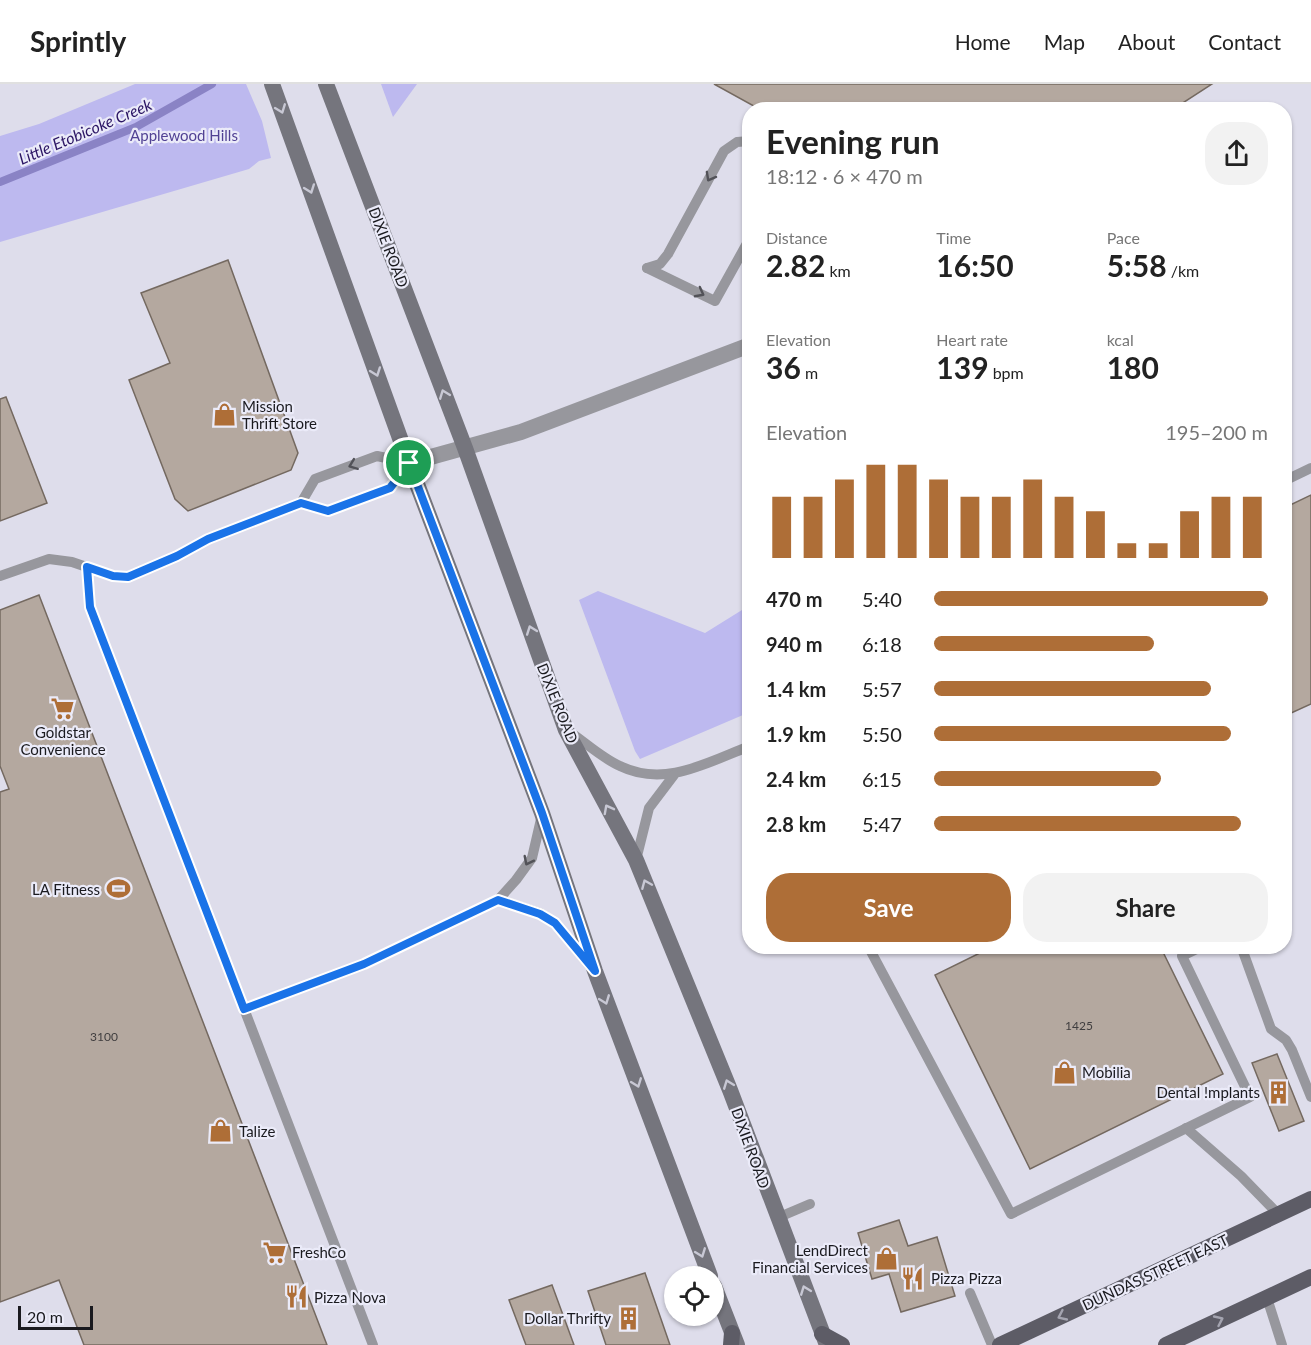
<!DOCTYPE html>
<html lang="en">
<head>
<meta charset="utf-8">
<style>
  body { margin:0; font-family:Lato,sans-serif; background:#f2f2f2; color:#222; height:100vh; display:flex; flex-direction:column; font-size:22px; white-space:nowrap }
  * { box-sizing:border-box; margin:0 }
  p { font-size:20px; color:#767676 }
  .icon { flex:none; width:33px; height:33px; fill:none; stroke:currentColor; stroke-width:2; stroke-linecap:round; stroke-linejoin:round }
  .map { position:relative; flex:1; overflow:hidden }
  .side { position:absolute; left:742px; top:18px; width:550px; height:852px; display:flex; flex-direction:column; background:#fff; border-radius:24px; box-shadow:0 2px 4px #0004 }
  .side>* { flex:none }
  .fabs { position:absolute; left:664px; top:1182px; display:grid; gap:12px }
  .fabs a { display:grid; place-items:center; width:60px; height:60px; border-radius:50%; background:#fff; box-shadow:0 2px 4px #0004; font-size:30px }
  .scale { position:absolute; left:18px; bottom:15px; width:75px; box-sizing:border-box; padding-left:6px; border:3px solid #1a1a1f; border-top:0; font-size:16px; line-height:21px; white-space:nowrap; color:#1a1a1f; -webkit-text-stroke:4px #ebebf9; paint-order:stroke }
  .pin { position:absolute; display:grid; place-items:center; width:51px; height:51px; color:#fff; margin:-26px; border:3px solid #fff; border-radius:50%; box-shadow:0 2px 6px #0007 }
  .round { display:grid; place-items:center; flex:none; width:63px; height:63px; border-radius:24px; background:#f2f2f2 }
  .head { display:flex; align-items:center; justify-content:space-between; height:102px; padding:0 24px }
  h1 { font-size:33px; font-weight:700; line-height:45px }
  .metrics { display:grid; grid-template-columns:repeat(3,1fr); gap:9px; height:102px; padding:6px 24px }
  .metrics div { display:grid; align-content:center }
  .metrics b { font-size:30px; font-weight:700 }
  .metrics small { font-size:16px; font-weight:400 }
  .metrics p { font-size:16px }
  .chart { height:168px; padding:12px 24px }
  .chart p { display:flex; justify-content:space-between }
  .chart svg { width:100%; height:108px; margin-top:6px; stroke:#ae6e37; stroke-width:6 }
  .button { display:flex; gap:12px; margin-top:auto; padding:12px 24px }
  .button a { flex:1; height:69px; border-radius:24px; background:#ae6e37; color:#fff; font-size:24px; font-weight:700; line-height:69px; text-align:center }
  .button a+a { background:#f2f2f2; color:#222 }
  ul { padding:0 24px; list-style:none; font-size:20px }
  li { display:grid; grid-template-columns:96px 72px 1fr; align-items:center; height:45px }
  li i { height:15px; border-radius:8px; background:#ae6e37 }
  header { display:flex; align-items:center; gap:36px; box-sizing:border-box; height:84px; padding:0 30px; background:#fff; border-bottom:2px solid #e0e0e0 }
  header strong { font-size:28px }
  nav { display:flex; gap:33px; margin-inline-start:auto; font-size:21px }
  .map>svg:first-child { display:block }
  .green { fill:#bdb9ef }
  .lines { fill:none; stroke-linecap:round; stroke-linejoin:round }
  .stream { stroke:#8a83c5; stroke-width:8 }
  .building { fill:#b4a89f; stroke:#746960; stroke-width:1.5 }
  .service { stroke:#97979d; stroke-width:10 }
  .minor { stroke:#97979d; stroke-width:16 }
  .secondary { stroke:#75757d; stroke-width:16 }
  .primary { stroke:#5d5c66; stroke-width:16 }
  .oneway { stroke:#c8c8d4 }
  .oneway2 { stroke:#525258 }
  .oneway3 { stroke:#a4a4b0 }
  .route-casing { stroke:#fff; stroke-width:12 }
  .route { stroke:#1a73e8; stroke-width:8 }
  .labels { text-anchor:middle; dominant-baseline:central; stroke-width:4.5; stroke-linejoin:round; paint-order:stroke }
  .number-label { font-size:12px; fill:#403e3f }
  .park-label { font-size:15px; fill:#514294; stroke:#ebebf9 }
  .street-label { font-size:15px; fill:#1a1a1f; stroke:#ebebf9 }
  .poi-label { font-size:15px; fill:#1a1a1f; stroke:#ebebf9; text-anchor:start }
  .water-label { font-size:16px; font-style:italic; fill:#2b1564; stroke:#ebebf9 }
</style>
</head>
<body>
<header>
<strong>Sprintly</strong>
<nav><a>Home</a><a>Map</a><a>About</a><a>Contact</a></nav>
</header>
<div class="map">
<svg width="1311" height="1261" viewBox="0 0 1311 1261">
  <rect width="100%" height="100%" fill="#deddeb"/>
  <g class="green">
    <polygon points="135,0 246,0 262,37 271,74 259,77 249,85 0,158 0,52 39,40"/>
    <polygon points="381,0 417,0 393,33"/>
    <polygon points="598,507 705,549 742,526 750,514 750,628 640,675 635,667 579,516"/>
  </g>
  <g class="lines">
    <polyline class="stream" points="0,98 136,43 212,0"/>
  </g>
  <g class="building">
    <polygon points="714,0 1212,0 1172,26 761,26"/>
    <polygon points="228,176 298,369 291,386 188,427 175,415 129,296 170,279 141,209"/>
    <polygon points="6,313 47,419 0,437 0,315"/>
    <polygon points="1311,411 1311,620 1289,630 1286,623 1286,423"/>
    <polygon points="39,511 327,1261 84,1261 59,1196 0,1218 0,708 9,705 0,682 0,526"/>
    <polygon points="994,862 1160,862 1223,990 1030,1085 935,891"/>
    <polygon points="1277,970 1304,1037 1279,1047 1252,979"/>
    <polygon points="899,1136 908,1162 937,1153 955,1212 901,1228 889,1190 872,1195 858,1149"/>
    <polygon points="645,1189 670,1261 606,1261 588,1207"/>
    <polygon points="552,1201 574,1261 526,1261 509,1216"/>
  </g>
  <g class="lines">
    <g class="service">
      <polyline points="647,184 660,180 668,170 724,67 737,58 750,57"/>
      <polyline points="647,184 715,217 750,154"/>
      <polyline points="1286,396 1311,384"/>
      <polyline points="87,483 90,523 373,1261"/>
      <polyline points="0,492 49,475 72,478 113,492 128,493 177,472 208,455 301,419 328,427 390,404 409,379 377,372 315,395 301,419"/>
      <path d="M570,648C586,659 602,674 620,682C665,704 708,678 750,662"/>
      <polyline points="636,776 649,724 674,691"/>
      <polyline points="498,816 540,829 555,839 589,881"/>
      <polyline points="868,862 1011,1130 1250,1013 1182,872 1203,862"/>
      <polyline points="1241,862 1271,945 1286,956 1292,966 1311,1013"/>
      <polyline points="244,925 364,880 498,816 516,796 532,774 542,731"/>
      <polyline points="1186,1044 1241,1092 1279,1131"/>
      <polyline points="777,1134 810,1120"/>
      <polyline points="970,1209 992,1261"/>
      <polyline points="1267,1214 1282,1261"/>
    </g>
    <polyline class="minor" points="409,379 521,348 750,261"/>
    <g class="secondary">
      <polyline points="272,0 409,379 542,729 595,887 710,1192"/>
      <polyline points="326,0 465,364 566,646 636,776 730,1006 827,1261"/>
      <polyline points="714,1202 737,1261"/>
    </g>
    <g class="primary">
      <polyline points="822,1250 842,1261"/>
      <polyline points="731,1261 732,1249"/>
      <polyline points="1000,1261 1311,1115"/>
      <polyline points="1166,1261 1311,1193"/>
    </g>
  </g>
  <defs><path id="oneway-chevron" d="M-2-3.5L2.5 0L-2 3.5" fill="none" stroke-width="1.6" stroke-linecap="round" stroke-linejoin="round" transform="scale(1.5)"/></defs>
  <g class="oneway">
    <use href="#oneway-chevron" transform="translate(281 25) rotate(69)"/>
    <use href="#oneway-chevron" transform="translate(310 105) rotate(70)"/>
    <use href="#oneway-chevron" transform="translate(376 288) rotate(70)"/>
    <use href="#oneway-chevron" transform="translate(444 310) rotate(-111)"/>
    <use href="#oneway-chevron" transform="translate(531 546) rotate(-110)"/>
    <use href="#oneway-chevron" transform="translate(608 725) rotate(-118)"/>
    <use href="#oneway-chevron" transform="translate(646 800) rotate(-113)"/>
    <use href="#oneway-chevron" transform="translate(605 916) rotate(69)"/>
    <use href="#oneway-chevron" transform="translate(637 999) rotate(69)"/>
    <use href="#oneway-chevron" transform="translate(728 1000) rotate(-111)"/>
    <use href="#oneway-chevron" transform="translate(701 1169) rotate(69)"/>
    <use href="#oneway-chevron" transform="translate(805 1206) rotate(-111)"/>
  </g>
  <g class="oneway2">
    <use href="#oneway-chevron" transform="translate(710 93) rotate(119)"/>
    <use href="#oneway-chevron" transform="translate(700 209) rotate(28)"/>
    <use href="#oneway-chevron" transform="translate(353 381) rotate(159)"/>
    <use href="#oneway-chevron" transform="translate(528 777) rotate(117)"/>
  </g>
  <g class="oneway3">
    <use href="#oneway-chevron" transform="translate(1062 1232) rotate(155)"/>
    <use href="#oneway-chevron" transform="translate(1219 1236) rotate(-25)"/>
  </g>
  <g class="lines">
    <defs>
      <polygon id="route" points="409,379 542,729 595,887 555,839 540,830 498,816 364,880 244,925 90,523 87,483 113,492 128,493 177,472 208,455 301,419 328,427 390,404"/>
    </defs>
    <use href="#route" class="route-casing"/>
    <use href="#route" class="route"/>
  </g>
  <defs>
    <symbol id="shop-bare" viewBox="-9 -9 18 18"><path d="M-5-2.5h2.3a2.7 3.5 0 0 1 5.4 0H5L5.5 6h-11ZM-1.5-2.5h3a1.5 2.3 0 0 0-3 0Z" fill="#ae6e37" stroke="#ebebf9" stroke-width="2.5" paint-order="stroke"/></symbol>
    <symbol id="supermarket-bare" viewBox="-9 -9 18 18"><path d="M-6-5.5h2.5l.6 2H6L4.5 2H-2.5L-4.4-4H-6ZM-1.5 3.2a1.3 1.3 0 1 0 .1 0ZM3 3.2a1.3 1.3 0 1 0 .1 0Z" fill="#ae6e37" stroke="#ebebf9" stroke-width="2.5" paint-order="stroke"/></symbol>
    <symbol id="stadium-bare" viewBox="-9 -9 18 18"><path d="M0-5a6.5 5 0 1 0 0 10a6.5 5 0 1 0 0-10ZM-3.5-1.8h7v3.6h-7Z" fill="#ae6e37" stroke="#ebebf9" stroke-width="2.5" paint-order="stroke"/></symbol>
    <symbol id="building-bare" viewBox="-9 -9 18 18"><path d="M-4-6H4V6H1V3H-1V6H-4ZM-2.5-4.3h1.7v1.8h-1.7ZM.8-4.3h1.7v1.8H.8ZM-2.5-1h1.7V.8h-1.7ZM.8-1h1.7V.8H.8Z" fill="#ae6e37" stroke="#ebebf9" stroke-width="2.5" paint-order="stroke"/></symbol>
    <symbol id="restaurant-bare" viewBox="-9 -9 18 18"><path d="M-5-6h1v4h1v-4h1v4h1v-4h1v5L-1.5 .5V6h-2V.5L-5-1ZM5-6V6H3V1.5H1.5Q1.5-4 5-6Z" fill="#ae6e37" stroke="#ebebf9" stroke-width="2.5" paint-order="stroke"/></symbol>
  </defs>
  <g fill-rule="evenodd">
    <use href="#shop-bare" x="208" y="314" width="33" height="33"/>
    <use href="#supermarket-bare" x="46" y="608" width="33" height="33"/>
    <use href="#stadium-bare" x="102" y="788" width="33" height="33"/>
    <use href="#shop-bare" x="1048" y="972" width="33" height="33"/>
    <use href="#building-bare" x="1262" y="992" width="33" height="33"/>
    <use href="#shop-bare" x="204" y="1030" width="33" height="33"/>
    <use href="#supermarket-bare" x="258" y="1152" width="33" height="33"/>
    <use href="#shop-bare" x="870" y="1158" width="33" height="33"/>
    <use href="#restaurant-bare" x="896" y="1178" width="33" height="33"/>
    <use href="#restaurant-bare" x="280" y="1196" width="33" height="33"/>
    <use href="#building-bare" x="612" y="1218" width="33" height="33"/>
  </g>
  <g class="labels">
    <g class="number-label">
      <text x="1079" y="941">1425</text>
      <text x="104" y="952">3100</text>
    </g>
    <g class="park-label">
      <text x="184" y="51">Applewood Hills</text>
    </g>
    <g class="street-label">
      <text transform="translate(389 163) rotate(69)">DIXIE ROAD</text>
      <text transform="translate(558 619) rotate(68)">DIXIE ROAD</text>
      <text transform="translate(751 1064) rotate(70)">DIXIE ROAD</text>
      <text transform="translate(1155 1188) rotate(-25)">DUNDAS STREET EAST</text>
    </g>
    <g class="poi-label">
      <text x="242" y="322">Mission<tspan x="242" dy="17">Thrift Store</tspan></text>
      <text x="63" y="648" text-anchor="middle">Goldstar<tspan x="63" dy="17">Convenience</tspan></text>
      <text x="100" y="805" text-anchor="end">LA Fitness</text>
      <text x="1082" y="988">Mobilia</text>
      <text x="1260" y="1008" text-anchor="end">Dental !mplants</text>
      <text x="239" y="1047">Talize</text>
      <text x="868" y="1166" text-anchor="end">LendDirect<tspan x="868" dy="17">Financial Services</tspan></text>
      <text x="292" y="1168">FreshCo</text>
      <text x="931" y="1194">Pizza Pizza</text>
      <text x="314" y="1213">Pizza Nova</text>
      <text x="611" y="1234" text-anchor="end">Dollar Thrifty</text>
    </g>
    <g class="water-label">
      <text transform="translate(85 47) rotate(-23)">Little Etobicoke Creek</text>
    </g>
  </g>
</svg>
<div class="fabs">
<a><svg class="icon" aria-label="locate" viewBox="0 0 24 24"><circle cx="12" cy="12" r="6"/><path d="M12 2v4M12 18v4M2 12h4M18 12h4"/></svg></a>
</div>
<div class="scale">20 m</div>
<div class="pin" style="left:409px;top:379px;background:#1e9e55"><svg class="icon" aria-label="arrive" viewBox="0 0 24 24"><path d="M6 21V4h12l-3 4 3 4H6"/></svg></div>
<section class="side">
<div class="head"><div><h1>Evening run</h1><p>18:12 · 6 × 470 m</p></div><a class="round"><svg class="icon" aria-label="share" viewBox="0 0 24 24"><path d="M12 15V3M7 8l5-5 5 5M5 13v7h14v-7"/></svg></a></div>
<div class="metrics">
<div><p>Distance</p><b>2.82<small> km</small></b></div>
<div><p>Time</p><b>16:50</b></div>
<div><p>Pace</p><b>5:58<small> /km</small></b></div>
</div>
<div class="metrics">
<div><p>Elevation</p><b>36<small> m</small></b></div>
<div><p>Heart rate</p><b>139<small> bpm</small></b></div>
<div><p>kcal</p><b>180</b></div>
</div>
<div class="chart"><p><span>Elevation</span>195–200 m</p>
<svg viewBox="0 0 160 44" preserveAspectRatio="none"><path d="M5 44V19M15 44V19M25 44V12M35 44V6M45 44V6M55 44V12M65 44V19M75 44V19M85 44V12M95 44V19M105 44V25M115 44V38M125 44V38M135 44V25M145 44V19M155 44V19"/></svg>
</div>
<ul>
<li><b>470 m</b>5:40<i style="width:100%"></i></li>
<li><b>940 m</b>6:18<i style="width:66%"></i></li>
<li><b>1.4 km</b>5:57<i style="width:83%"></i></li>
<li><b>1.9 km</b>5:50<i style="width:89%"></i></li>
<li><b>2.4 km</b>6:15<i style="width:68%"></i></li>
<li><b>2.8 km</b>5:47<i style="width:92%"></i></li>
</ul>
<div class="button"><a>Save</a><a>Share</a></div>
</section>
</div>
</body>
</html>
